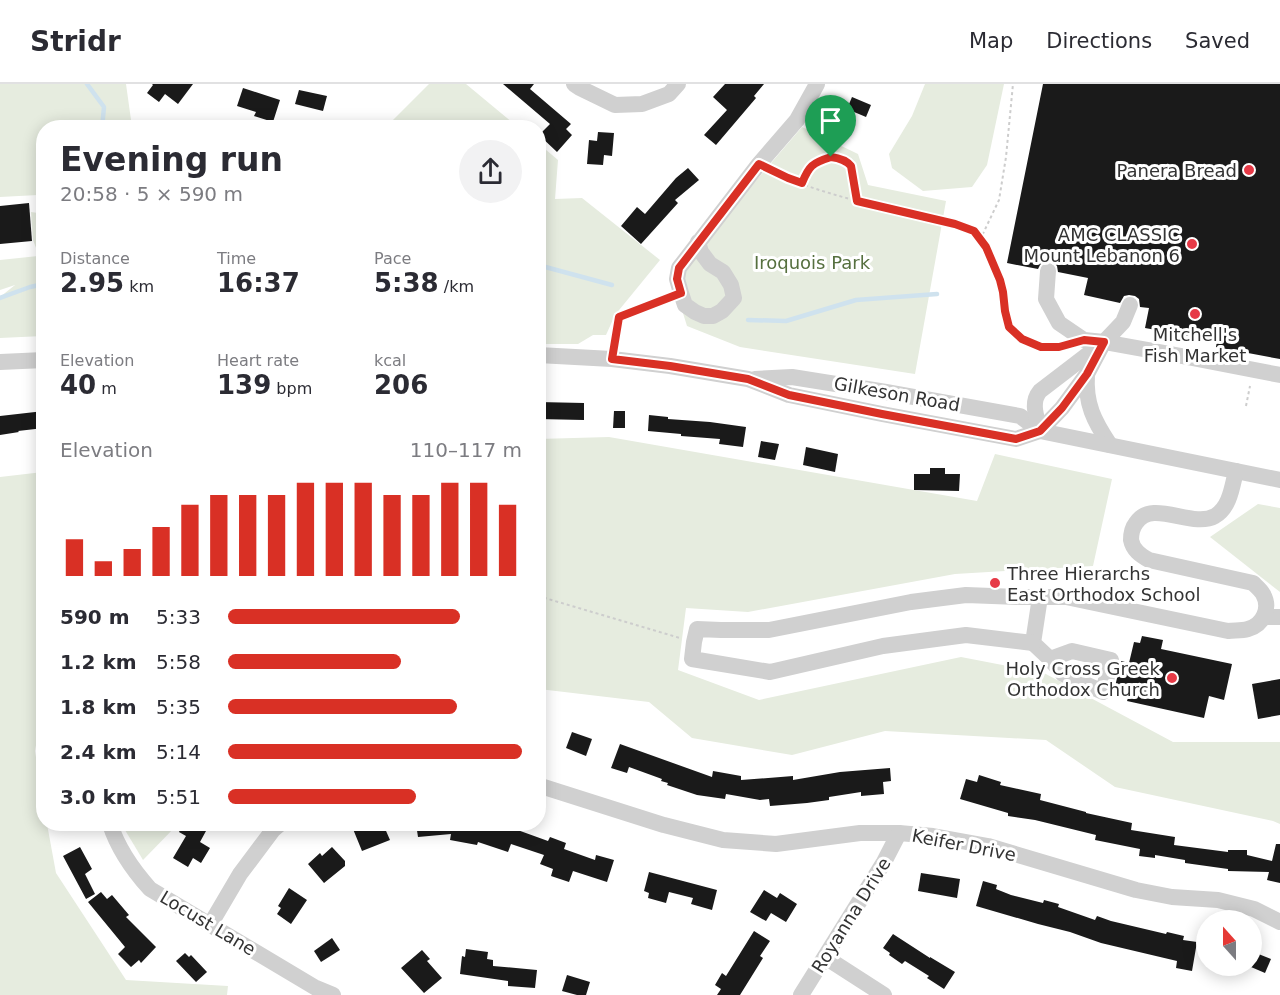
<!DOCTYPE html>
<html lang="en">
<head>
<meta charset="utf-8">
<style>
  body { margin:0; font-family:"DejaVu Sans",sans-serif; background:#f2f2f3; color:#2b2b33; height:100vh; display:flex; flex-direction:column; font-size:22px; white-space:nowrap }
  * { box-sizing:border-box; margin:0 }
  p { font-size:20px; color:#7c7c81 }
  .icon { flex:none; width:33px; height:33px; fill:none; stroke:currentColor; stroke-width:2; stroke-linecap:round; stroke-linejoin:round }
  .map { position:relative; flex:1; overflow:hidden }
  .side { position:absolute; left:36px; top:36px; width:510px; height:711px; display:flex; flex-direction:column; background:#fff; border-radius:24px; box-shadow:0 3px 15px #0003 }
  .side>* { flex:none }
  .needle { width:39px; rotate:339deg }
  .fabs { position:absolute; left:1196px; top:826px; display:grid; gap:12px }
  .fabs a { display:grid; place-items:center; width:66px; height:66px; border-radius:50%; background:#fff; box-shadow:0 3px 15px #0003; font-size:30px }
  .pin { position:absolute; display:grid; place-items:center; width:51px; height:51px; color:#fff; margin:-62px -26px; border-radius:50% 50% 50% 0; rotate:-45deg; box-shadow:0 0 6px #0007 }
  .pin .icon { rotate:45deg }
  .round { display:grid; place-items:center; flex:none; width:63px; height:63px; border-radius:32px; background:#f2f2f3 }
  .overview { display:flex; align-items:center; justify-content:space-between; height:102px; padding:0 24px }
  h1 { font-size:33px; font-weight:700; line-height:45px }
  .metrics { display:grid; grid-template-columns:repeat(3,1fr); gap:9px; height:102px; padding:6px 24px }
  .metrics div { display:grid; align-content:center }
  .metrics b { font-size:26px; font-weight:700 }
  .metrics small { font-size:16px; font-weight:400 }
  .metrics p { font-size:16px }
  .chart { height:168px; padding:12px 24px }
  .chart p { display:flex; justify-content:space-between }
  .chart svg { width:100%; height:108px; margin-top:6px; stroke:#d93025; stroke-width:6 }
  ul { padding:0 24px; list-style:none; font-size:20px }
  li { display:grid; grid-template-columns:96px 72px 1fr; align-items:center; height:45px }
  li i { height:15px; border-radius:8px; background:#d93025 }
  header { display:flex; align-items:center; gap:36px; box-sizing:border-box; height:84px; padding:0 30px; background:#fff; border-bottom:2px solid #e1e1e2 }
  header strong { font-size:28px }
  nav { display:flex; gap:33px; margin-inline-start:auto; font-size:21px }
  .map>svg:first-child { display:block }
  .green { fill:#e6ecdf }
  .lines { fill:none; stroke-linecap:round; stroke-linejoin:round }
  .stream { stroke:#cfe2ee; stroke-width:4.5 }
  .building { fill:#1a1a1a }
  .path { stroke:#cdcdcd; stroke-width:2; stroke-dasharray:3 3; stroke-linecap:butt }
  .minor { stroke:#d0d0d0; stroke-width:16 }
  .route-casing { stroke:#fff; stroke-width:12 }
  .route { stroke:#d93025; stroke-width:8 }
  .poi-dot { fill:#e63946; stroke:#fff; stroke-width:2 }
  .labels { text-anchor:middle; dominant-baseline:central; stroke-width:6; stroke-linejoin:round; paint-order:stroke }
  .poi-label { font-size:18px; fill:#333; stroke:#fff; text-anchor:end }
  .park-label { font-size:18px; fill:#56703f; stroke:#fff }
  .street-label { font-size:18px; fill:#333; stroke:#fff }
</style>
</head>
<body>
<header>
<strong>Stridr</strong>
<nav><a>Map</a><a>Directions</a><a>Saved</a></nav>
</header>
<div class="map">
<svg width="1280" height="911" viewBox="0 0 1280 911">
  <rect width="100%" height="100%" fill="#fff"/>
  <g class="green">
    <polygon points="0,0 126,0 132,43 44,44 43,252 0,254 0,213 15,201 0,206 0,176 38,172 38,169 33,156 31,128 38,129 38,111 0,113"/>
    <polygon points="429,0 466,0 518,43 386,43"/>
    <polygon points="925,0 1004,0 987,81 972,103 923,107 892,84 889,70 912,32"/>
    <polygon points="802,43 858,70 868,101 946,117 915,290 740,263 687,242 672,194"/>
    <polygon points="539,60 558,76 555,115 582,114 660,176 615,231 606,251 593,251 578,260 539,260"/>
    <polygon points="609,353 977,417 995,370 1112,395 1093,482 955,490 748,528 686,524 678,586 759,616 961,573 1044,589 1173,658 1280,658 1280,740 1273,737 1115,703 1046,656 885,647 792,671 692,654 649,618 539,605 538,355"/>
    <polygon points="43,388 44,613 35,667 43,718 44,740 47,740 56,789 126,896 228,902 227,911 0,911 0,393"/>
    <polygon points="1258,420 1280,424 1280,508 1210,453"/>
    <polygon points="131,740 178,740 143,776 125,746"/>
  </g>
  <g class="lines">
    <g class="stream">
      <polyline points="87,0 104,23 102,44"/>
      <polyline points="538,181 612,201"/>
      <polyline points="0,214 30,203 44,200"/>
      <polyline points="748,236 786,237 856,216 937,210"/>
    </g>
  </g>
  <g class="building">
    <polygon points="152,0 193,0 178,20 165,10 159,18 147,9 153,1"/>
    <polygon points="503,0 534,0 530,5 571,40 566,45 572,51 557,68 539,51 550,40"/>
    <polygon points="725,0 764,0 754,12 756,14 716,61 704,51 727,26 713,13"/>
    <polygon points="1043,0 1280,0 1280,275 1216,263 1217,257 1145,244 1149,224 1140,223 1139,215 1135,212 1129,211 1124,212 1120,219 1084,211 1088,194 1058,188 1057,182 1053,178 1049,177 1044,177 1040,181 1038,185 1007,179"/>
    <polygon points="243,4 280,16 273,38 254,32 256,28 237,22"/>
    <polygon points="299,6 327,12 323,27 295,20"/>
    <polygon points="852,13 871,21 866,33 847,25"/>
    <polygon points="598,48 614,49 612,72 604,71 603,81 587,80 589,56 597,57"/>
    <polygon points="688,84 699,96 675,116 678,119 641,160 621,142 637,123 645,130 676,94"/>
    <polygon points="29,119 32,157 0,160 0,122"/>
    <polygon points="538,318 584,319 584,336 538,335"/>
    <polygon points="44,327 44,344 18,347 19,348 0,351 0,332"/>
    <polygon points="614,327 625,327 625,344 613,344"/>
    <polygon points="649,331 668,333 668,335 710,338 746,343 743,363 719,360 720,355 681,352 681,350 648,347"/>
    <polygon points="761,357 779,360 775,376 758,373"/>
    <polygon points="806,363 838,370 835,388 803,381"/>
    <polygon points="930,384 945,384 945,390 960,390 959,407 914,406 914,390 930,390"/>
    <polygon points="1142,552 1163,556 1161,565 1232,580 1224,616 1209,612 1204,634 1127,617 1129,611 1114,607 1121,577 1129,579 1134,558 1140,559"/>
    <polygon points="1280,595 1280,631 1258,635 1252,600"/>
    <polygon points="572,648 592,655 586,672 566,664"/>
    <polygon points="620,660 712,693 713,687 741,692 741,696 793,692 793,696 840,688 890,684 891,697 883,698 884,710 861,712 861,708 829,713 829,716 807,719 770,722 769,715 760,716 726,710 725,715 697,711 667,701 668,699 661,697 662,695 629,683 627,689 611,684"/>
    <polygon points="979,691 1001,698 1000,701 1041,710 1040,716 1086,728 1086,729 1132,739 1131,746 1175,753 1174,761 1228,768 1228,766 1247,766 1247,771 1272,777 1276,760 1280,760 1280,799 1267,796 1269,788 1228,787 1228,785 1185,779 1185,776 1155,771 1155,774 1139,772 1140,765 1095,756 1096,751 1035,736 1008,732 1008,729 960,715 966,695 977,698"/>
    <polygon points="183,740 194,740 206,747 200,758 210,764 201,779 193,774 188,783 173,774 186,752 179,748"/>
    <polygon points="367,740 369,740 370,743 378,740 383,740 390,756 362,767 353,745"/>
    <polygon points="416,740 513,740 512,744 548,757 550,753 566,759 564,765 595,776 596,771 614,776 607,798 573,787 569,798 551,792 553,785 540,780 544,771 511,760 508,768 478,758 477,761 450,756 451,750 418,753"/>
    <polygon points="80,763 92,785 85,790 95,810 86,815 63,772"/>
    <polygon points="332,763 345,777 345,782 324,799 308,780 320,769 322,772"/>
    <polygon points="649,788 717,806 712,826 691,820 693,814 669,808 666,819 648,814 649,809 644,807"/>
    <polygon points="921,789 960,795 957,814 918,807"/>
    <polygon points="983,797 997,801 996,805 1011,811 1043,819 1044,816 1059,820 1058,823 1095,836 1097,832 1111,837 1166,850 1167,848 1184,852 1183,856 1197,858 1192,887 1176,884 1177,877 1101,859 1070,848 1038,840 976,822"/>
    <polygon points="289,804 307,816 291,840 277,830 281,824 278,822"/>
    <polygon points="764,806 777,814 780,809 797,820 786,838 771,829 766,837 750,828"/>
    <polygon points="101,808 107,815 112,811 129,831 126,833 156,863 141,879 139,876 131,883 118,870 125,863 88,818"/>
    <polygon points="754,847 770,857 760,872 763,874 740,911 717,911 721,905 715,901 722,889 726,892"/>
    <polygon points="893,850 930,874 930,873 955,888 944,905 927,894 929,892 905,877 902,880 889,871 890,869 883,864"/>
    <polygon points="332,854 340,866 321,878 314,867"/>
    <polygon points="466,865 488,868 487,875 493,876 493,882 537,886 535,904 508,902 508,897 460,890 462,872 465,873"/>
    <polygon points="422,866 430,875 427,877 442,894 424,909 401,884"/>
    <polygon points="1251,867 1271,875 1265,889 1251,883"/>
    <polygon points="185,869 189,873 191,871 207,888 196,898 176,877"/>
    <polygon points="567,891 590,898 586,911 577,911 562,907"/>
  </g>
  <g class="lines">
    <g class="path">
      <path d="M772,87C814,108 862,118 907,129C921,132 964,139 973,147C984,155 1001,194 1003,208C1005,219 1003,234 1010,243C1021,260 1044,266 1063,262"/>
      <path d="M802,98C804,94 805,89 808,85C818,71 841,70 851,82L857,116"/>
      <polyline points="980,156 999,116 1006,73 1013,0"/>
      <polyline points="615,261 619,233 665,215"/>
      <polyline points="1246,322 1250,302"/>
      <polyline points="538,512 680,554"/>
    </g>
    <g class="minor">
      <polyline points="574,0 580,4 615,21 642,20 669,10 678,0"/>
      <polyline points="698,158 701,168 710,180 723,188 731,201 734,214 722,227 713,232 704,232 695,228 685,221 681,209 677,195 679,184 759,80 797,36 817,0"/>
      <polyline points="1048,187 1046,215 1059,239 1084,256 1104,258 1187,273 1280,291"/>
      <polyline points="538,271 612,275 670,282 748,295 789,311 882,330 1016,355 1040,347 1062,324 1087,290 1104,258"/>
      <polyline points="0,278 44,276"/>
      <path d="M1087,290C1085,320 1094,337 1110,361"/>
      <polyline points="755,295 792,293 886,308 1020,332 1040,347 1280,396"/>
      <path d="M1040,347C1037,333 1030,319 1040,307L1104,258L1123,238L1130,221"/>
      <polyline points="1040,513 1033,559 1050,575 1063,590 1103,608 1111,576 1072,567 1050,575"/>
      <polyline points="1264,533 1280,533"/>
      <path d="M1033,559L966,551L883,562L770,588L692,575L694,558L697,545L721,546H769L911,518L966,511L1021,513H1066L1228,547C1234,546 1241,547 1248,545C1263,541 1271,524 1263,510C1261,506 1256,502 1253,499L1149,476C1140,471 1133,466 1131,456C1131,450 1132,444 1136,439C1152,414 1192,445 1215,432C1230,423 1232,403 1236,387"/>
      <polyline points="538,701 664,741 723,756 776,760 860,749 899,749 933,752 988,762 1136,806 1172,813 1218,816 1254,825 1280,838"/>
      <path d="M110,740C118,765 132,785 150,805L316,904L333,911"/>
      <polyline points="210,841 240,790 273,746 280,740"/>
      <polyline points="825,873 884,911"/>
      <polyline points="801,911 884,778 899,749"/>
    </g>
  </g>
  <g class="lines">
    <defs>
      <path id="route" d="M831,73C839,74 846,76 851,82L857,117L955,140L974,147L986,163L1000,196L1003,208L1005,227L1009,243L1022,255L1041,263H1059L1084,256L1104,258L1087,290L1062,324L1040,347L1016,355L882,330L789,311L748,295L670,282L612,275L619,233L681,209L677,195L679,184L759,80L788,94L802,99C809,82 812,79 831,73Z"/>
    </defs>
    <use href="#route" class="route-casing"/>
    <use href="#route" class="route"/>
  </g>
  <g class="poi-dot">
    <circle cx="1249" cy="86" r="6"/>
    <circle cx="1192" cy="160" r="6"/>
    <circle cx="1195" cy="230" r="6"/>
    <circle cx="995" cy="499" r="6"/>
    <circle cx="1172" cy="594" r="6"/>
  </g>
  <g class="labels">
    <g class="poi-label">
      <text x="1237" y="86">Panera Bread</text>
      <text x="1180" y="150">AMC CLASSIC<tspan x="1180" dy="21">Mount Lebanon 6</tspan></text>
      <text x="1195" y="250" text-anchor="middle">Mitchell's<tspan x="1195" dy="21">Fish Market</tspan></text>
      <text x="1007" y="489" text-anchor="start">Three Hierarchs<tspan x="1007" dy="21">East Orthodox School</tspan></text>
      <text x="1160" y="584">Holy Cross Greek<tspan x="1160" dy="21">Orthodox Church</tspan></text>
    </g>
    <g class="park-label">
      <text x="812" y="178">Iroquois Park</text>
    </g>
    <g class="street-label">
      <text transform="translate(897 310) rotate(10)">Gilkeson Road</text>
      <text transform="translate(964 761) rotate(11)">Keifer Drive</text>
      <text transform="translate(851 831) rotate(-58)">Royanna Drive</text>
      <text transform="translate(208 839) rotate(31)">Locust Lane</text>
    </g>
  </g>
</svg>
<div class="fabs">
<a><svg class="needle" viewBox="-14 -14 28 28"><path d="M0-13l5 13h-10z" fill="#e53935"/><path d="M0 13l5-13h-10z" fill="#7c7c81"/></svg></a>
</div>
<div class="pin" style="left:831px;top:73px;background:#1e9e55"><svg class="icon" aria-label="arrive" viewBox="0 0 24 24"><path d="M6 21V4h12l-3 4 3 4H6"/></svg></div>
<section class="side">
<div class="overview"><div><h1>Evening run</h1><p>20:58 · 5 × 590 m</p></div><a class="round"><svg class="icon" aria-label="share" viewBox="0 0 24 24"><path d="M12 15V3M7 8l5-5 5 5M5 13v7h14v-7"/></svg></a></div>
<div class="metrics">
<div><p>Distance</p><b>2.95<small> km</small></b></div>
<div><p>Time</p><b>16:37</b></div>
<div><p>Pace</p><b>5:38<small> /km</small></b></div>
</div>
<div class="metrics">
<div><p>Elevation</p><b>40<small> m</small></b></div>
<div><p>Heart rate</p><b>139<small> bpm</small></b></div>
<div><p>kcal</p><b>206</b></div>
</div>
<div class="chart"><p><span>Elevation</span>110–117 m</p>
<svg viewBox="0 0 160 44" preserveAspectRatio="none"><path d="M5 44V29M15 44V38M25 44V33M35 44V24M45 44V15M55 44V11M65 44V11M75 44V11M85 44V6M95 44V6M105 44V6M115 44V11M125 44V11M135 44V6M145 44V6M155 44V15"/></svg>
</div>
<ul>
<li><b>590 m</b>5:33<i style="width:79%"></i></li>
<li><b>1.2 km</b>5:58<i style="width:59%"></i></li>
<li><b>1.8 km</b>5:35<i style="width:78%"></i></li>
<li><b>2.4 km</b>5:14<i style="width:100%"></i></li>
<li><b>3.0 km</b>5:51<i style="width:64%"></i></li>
</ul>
</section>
</div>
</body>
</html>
